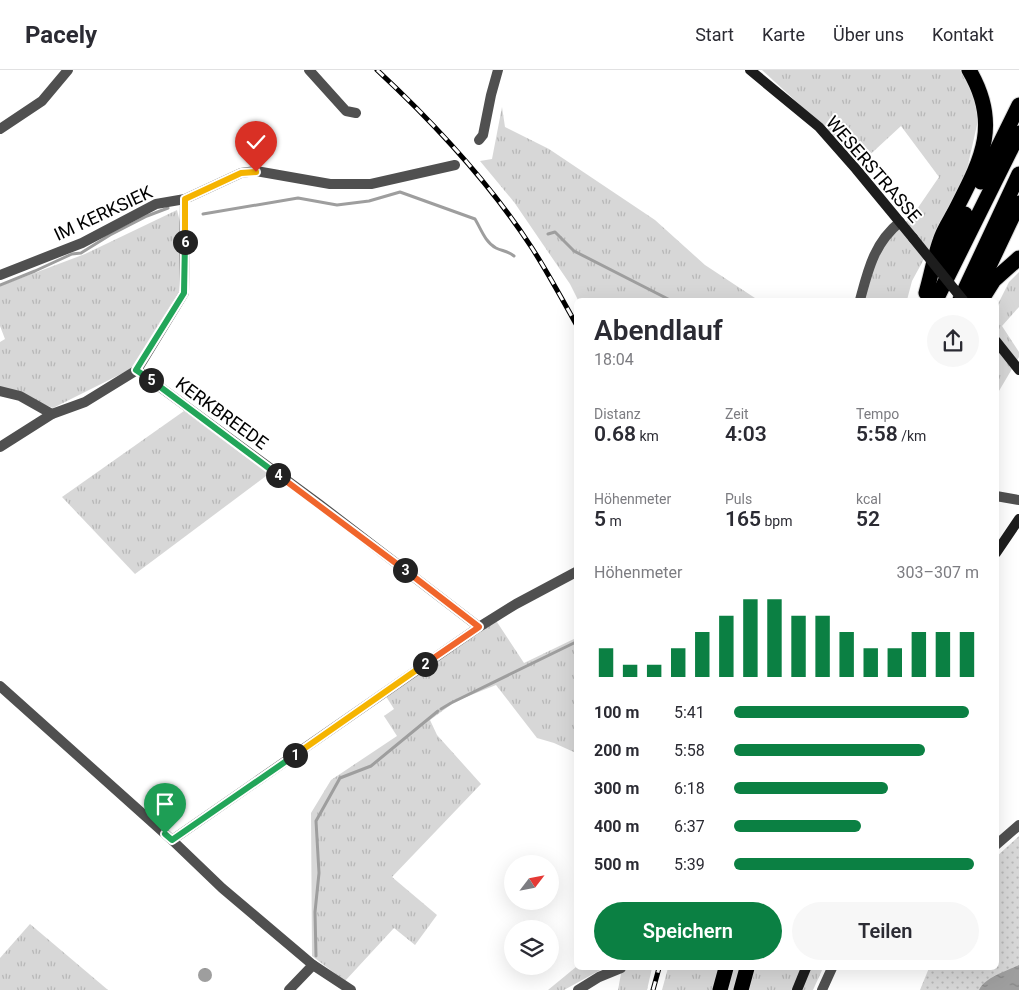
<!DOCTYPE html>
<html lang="de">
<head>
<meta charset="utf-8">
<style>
  body { margin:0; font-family:Roboto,sans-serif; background:#f7f7f7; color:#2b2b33; height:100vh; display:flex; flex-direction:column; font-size:19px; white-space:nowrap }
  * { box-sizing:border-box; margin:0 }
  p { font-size:16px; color:#7c7c81 }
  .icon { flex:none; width:28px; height:28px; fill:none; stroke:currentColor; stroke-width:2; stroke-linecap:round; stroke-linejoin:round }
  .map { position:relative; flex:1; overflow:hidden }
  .sheet { position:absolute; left:574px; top:228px; width:425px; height:672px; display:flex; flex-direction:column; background:#fff; border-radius:8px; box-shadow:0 5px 20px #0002 }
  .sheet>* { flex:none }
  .needle { width:32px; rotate:58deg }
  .buttons { position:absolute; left:504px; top:785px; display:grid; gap:10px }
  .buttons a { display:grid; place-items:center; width:55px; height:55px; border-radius:50%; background:#fff; box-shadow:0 5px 20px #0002; font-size:25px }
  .pin { position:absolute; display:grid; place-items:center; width:42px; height:42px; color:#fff; margin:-51px -21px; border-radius:50% 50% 50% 0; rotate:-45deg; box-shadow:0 0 5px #0007 }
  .pin .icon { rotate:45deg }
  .km { position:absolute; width:25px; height:25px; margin:-12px; border-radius:50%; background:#222; color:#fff; font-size:14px; line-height:25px; text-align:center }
  .round { display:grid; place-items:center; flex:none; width:52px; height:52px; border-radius:26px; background:#f7f7f7 }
  .headline { display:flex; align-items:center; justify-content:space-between; height:85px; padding:0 20px }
  h1 { font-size:28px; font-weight:600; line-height:38px }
  .stats { display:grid; grid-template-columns:repeat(3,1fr); gap:8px; height:85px; padding:5px 20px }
  .stats div { display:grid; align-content:center }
  .stats b { font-size:21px; font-weight:600 }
  .stats small { font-size:14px; font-weight:400 }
  .stats p { font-size:14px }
  .chart { height:140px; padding:10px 20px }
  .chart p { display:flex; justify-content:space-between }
  .chart svg { width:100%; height:90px; margin-top:5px; stroke:#0b8043; stroke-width:6 }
  .primary-button { display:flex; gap:10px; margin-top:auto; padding:10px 20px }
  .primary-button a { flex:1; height:58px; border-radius:30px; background:#0b8043; color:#fff; font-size:20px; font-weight:600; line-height:58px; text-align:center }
  .primary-button a+a { background:#f7f7f7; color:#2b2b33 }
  ul { padding:0 20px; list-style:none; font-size:16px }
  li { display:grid; grid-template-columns:80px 60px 1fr; align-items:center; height:38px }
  li i { height:12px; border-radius:6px; background:#0b8043 }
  header { display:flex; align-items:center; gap:30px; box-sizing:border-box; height:70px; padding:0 25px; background:#fff; border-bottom:1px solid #e1e1e2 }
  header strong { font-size:24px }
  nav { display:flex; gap:28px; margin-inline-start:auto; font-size:18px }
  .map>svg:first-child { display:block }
  .grass { fill:url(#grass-tufts) }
  .park { fill:url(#park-dots) }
  .water { fill:url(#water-ripples) }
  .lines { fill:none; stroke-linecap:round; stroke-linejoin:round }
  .stream { stroke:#9e9e9e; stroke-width:3 }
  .highway-casing { stroke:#dbdbdb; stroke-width:17 }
  .street { stroke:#505050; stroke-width:10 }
  .secondary { stroke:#1d1d1d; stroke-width:10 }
  .highway { stroke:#000; stroke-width:15 }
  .rail-casing { stroke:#000; stroke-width:5 }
  .rail { stroke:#fff; stroke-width:3; stroke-dasharray:9; stroke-linecap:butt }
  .secondary-bridge { stroke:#1d1d1d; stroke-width:10 }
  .split-1-casing { stroke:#fff; stroke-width:10 }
  .split-2-casing { stroke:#fff; stroke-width:10 }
  .split-3-casing { stroke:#fff; stroke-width:10 }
  .split-4-casing { stroke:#fff; stroke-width:10 }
  .split-5-casing { stroke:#fff; stroke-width:10 }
  .split-6-casing { stroke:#fff; stroke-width:10 }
  .split-7-casing { stroke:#fff; stroke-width:10 }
  .split-1 { stroke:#22a559; stroke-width:6 }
  .split-2 { stroke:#f5b400; stroke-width:6 }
  .split-3 { stroke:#f0652b; stroke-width:6 }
  .split-4 { stroke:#f0652b; stroke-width:6 }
  .split-5 { stroke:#22a559; stroke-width:6 }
  .split-6 { stroke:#22a559; stroke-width:6 }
  .split-7 { stroke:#f5b400; stroke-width:6 }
  .labels { text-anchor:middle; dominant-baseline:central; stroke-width:4; stroke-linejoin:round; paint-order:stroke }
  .street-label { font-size:18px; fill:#000; stroke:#fff }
</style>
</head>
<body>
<header>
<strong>Pacely</strong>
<nav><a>Start</a><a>Karte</a><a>Über uns</a><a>Kontakt</a></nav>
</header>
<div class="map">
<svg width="1019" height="920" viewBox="0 0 1019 920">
  <defs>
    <pattern id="grass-tufts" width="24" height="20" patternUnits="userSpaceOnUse" patternTransform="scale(1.25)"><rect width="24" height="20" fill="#d7d7d7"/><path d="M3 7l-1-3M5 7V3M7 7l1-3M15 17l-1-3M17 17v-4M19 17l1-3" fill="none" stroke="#b7b7b7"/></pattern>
    <pattern id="park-dots" width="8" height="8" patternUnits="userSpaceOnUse" patternTransform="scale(1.25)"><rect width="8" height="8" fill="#d7d7d7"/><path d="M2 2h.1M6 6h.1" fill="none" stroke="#b7b7b7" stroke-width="1.8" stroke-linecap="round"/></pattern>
    <pattern id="water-ripples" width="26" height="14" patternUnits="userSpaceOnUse" patternTransform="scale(1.25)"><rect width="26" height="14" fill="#9e9e9e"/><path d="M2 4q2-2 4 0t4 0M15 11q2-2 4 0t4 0" fill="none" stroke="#868686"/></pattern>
  </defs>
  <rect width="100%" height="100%" fill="#fff"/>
  <g class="grass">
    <polygon points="762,0 960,0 969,13 979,46 963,117 912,211 907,230 864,230 873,198 884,172 913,145 939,107 901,56 862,92"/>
    <polygon points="502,37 505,57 549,79 655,150 705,195 758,230 578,230 570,214 514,132 480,91 492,89"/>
    <polygon points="177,140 186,176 182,222 131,299 53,338 0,317 0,272 5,269 0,256 0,216 85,184"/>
    <polygon points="1019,202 1019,237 1002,256 1019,282 1019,287 996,326 996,238 1009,212"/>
    <polygon points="184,341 268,403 266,406 135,504 62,427"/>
    <polygon points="493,546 524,593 576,568 576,683 554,673 537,668 496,615 456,631 430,650 437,665 481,714 392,807 437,845 415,875 394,858 345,911 312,886 311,743 331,710 397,666 384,646 394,639 382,620"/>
    <polygon points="30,854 108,920 0,920 0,888"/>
    <polygon points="576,897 604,898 564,920 548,920"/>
    <polygon points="622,898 652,898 647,920 618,920"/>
    <polygon points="668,898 823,898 813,920 662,920"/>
  </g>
  <polygon class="park" points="1019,766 1019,920 920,920 929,898 996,898 996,787"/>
  <g class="water">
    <path d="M1019,895V920H979C985,907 1007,901 1019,895Z"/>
    <circle cx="205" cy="905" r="7"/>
  </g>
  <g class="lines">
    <g class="stream">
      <path d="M203,144L298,128L337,135L369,131L400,122L475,149C481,159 485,172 496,178C502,181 508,181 514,186"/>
      <polyline points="548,164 555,162 574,181 670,230"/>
      <polyline points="0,215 35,201 72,184 81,183 110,165 147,146 168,138"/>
      <polyline points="441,639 451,633 576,572"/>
      <polyline points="316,886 315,842 319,803 316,751 340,708 371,696 438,641"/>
    </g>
    <defs>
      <g id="highway">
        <polyline points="981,112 1019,35"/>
        <polyline points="941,193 965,144"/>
        <path d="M926,223C931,206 934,188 940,171C943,161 949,152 954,143C980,92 1002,56 969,0"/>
        <polyline points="982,229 994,210 1019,188"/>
        <polyline points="936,230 1019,63"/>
        <polyline points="960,230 1019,104"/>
        <polyline points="973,230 1019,133"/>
        <polyline points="720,920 726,898"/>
        <polyline points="741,920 747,898"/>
      </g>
    </defs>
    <use href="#highway" class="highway-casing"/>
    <g class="street">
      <polyline points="309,0 346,41 356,43"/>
      <polyline points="0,59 42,31 68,0"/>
      <polyline points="479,70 483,65 491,25 498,0"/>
      <polyline points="0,205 82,173 156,134 185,129 241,103 256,101 330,114 371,114 455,95"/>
      <path d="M860,230C868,200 874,173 900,152"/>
      <polyline points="137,300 319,434 479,557"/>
      <polyline points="0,321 20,326 52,344"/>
      <polyline points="0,377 52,344 85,332 137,300 184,223 185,129"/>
      <polyline points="996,426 1019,430"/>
      <polyline points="0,616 172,770 222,818 313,895 351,920"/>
      <polyline points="172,770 479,557 516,534 576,502"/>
      <polyline points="996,775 1019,755"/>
      <polyline points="289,920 313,895"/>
      <polyline points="578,920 599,907 621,898"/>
      <polyline points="822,920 832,898"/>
    </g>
    <g class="secondary">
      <polyline points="750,0 819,57 856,99 913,168"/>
      <polyline points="996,271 1019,300"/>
      <polyline points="996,483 1019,449"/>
      <polyline points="797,920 806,898"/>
    </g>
    <use href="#highway" class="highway"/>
    <defs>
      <g id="rail">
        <path d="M377,0C435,54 489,112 532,178C548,203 562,229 576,254"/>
        <polyline points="653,920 659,898"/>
      </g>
    </defs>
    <use href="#rail" class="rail-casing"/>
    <use href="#rail" class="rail"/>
    <polyline class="secondary-bridge" points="913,168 963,230"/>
  </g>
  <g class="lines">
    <defs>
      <polyline id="split-1" points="165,764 172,770 295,685"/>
      <polyline id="split-2" points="295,685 425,594"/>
      <polyline id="split-3" points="405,500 479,557 425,594"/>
      <polyline id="split-4" points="278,405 405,500"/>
      <polyline id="split-5" points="151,310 278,405"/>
      <polyline id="split-6" points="151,310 136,300 184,223 185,172"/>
      <polyline id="split-7" points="185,172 185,129 241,103 256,102"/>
    </defs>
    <use href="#split-1" class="split-1-casing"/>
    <use href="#split-2" class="split-2-casing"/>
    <use href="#split-3" class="split-3-casing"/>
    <use href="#split-4" class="split-4-casing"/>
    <use href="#split-5" class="split-5-casing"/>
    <use href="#split-6" class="split-6-casing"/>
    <use href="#split-7" class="split-7-casing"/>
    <use href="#split-1" class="split-1"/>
    <use href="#split-2" class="split-2"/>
    <use href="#split-3" class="split-3"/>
    <use href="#split-4" class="split-4"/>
    <use href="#split-5" class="split-5"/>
    <use href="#split-6" class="split-6"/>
    <use href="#split-7" class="split-7"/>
  </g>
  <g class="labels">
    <g class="street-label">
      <text transform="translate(874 99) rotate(49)">WESERSTRASSE</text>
      <text transform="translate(103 143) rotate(-25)">IM KERKSIEK</text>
      <text transform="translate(222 343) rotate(36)">KERKBREEDE</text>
    </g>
  </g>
</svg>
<div class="buttons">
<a><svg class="needle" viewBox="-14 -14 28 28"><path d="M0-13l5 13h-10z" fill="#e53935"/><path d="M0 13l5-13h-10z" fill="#7c7c81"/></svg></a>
<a><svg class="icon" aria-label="layers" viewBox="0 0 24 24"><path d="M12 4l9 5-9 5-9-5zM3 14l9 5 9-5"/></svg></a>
</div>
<div class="pin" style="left:165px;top:764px;background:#1e9e55"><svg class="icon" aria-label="arrive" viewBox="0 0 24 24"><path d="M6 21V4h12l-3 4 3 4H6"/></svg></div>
<div class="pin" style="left:256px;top:102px;background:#d93025"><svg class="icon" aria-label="check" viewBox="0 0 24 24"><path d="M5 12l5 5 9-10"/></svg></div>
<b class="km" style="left:295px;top:685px">1</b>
<b class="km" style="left:425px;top:594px">2</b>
<b class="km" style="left:405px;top:500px">3</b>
<b class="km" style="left:278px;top:405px">4</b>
<b class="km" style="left:151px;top:310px">5</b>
<b class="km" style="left:185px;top:172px">6</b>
<section class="sheet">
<div class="headline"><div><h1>Abendlauf</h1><p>18:04</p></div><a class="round"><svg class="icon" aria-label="share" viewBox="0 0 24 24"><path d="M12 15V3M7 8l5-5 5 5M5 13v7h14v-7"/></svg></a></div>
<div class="stats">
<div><p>Distanz</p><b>0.68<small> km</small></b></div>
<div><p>Zeit</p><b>4:03</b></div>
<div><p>Tempo</p><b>5:58<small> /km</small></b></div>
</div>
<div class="stats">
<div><p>Höhenmeter</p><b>5<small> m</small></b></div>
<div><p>Puls</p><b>165<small> bpm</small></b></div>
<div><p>kcal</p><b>52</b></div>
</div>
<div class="chart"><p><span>Höhenmeter</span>303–307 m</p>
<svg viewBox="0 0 160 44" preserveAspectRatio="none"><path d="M5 44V30M15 44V38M25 44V38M35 44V30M45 44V22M55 44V14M65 44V6M75 44V6M85 44V14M95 44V14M105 44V22M115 44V30M125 44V30M135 44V22M145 44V22M155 44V22"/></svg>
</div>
<ul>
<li><b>100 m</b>5:41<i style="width:96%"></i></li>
<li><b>200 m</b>5:58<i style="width:78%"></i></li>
<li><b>300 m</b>6:18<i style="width:63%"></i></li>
<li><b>400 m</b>6:37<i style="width:52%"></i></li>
<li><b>500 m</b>5:39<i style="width:98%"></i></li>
</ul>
<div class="primary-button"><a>Speichern</a><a>Teilen</a></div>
</section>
</div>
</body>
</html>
